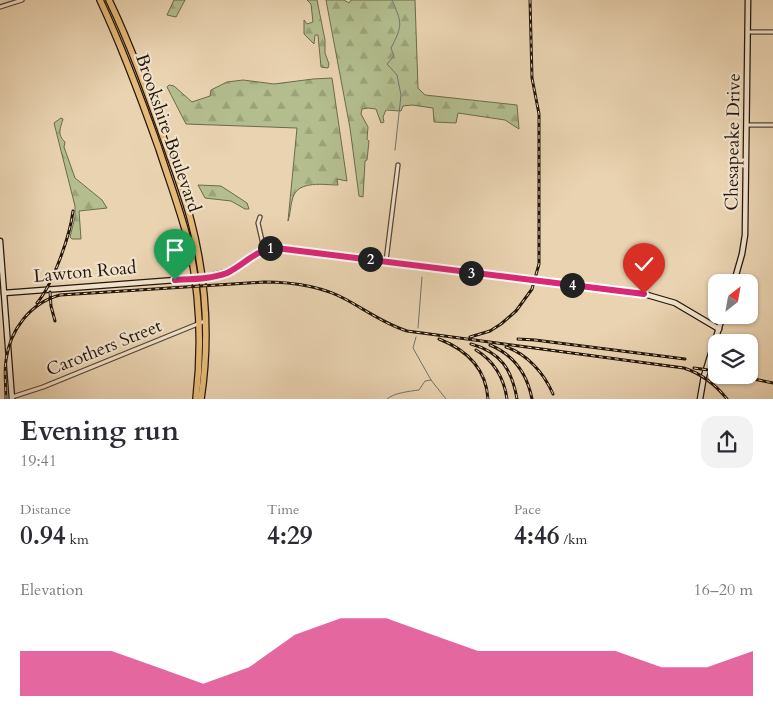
<!DOCTYPE html>
<html lang="en">
<head>
<meta charset="utf-8">
<style>
  body { margin:0; font-family:Cardo,serif; background:#f2f2f3; color:#2b2b33; height:100vh; display:flex; flex-direction:column; font-size:19px; white-space:nowrap }
  * { box-sizing:border-box; margin:0 }
  p { font-size:16px; color:#7c7c81 }
  .icon { flex:none; width:28px; height:28px; fill:none; stroke:currentColor; stroke-width:2; stroke-linecap:round; stroke-linejoin:round }
  .map { position:relative; height:399px; overflow:hidden }
  .side { display:flex; flex-direction:column; background:#fff; flex:1 }
  .side>* { flex:none }
  .needle { width:32px; rotate:31deg }
  .tools { position:absolute; left:708px; top:274px; display:grid; gap:10px }
  .tools a { display:grid; place-items:center; width:50px; height:50px; border-radius:10px; background:#fff; box-shadow:0 1px 4px #0004; font-size:25px }
  .pin { position:absolute; display:grid; place-items:center; width:42px; height:42px; color:#fff; margin:-51px -21px; border-radius:50% 50% 50% 0; rotate:-45deg; box-shadow:0 0 5px #0007 }
  .pin .icon { rotate:45deg }
  .km { position:absolute; width:25px; height:25px; margin:-12px; border-radius:50%; background:#222; color:#fff; font-size:14px; line-height:25px; text-align:center }
  .round { display:grid; place-items:center; flex:none; width:52px; height:52px; border-radius:15px; background:#f2f2f3 }
  .headline { display:flex; align-items:center; justify-content:space-between; height:85px; padding:0 20px }
  h1 { font-size:28px; font-weight:800; line-height:38px }
  .figures { display:grid; grid-template-columns:repeat(3,1fr); gap:8px; height:85px; padding:5px 20px }
  .figures div { display:grid; align-content:center }
  .figures b { font-size:25px; font-weight:800 }
  .figures small { font-size:14px; font-weight:400 }
  .figures p { font-size:14px }
  .chart { height:140px; padding:10px 20px }
  .chart p { display:flex; justify-content:space-between }
  .chart svg { width:100%; height:90px; margin-top:5px; fill:#db2777; opacity:.7 }
  .map>svg:first-child { display:block }
  .forest { fill:url(#forest-firs); stroke:#6c6a4c }
  .lines { fill:none; stroke-linecap:round; stroke-linejoin:round }
  .stream { stroke:#6b7671; stroke-width:1 }
  .street-casing { stroke:#564534; stroke-width:5.5 }
  .secondary-casing { stroke:#24160a; stroke-width:7 }
  .highway-casing { stroke:#24160a; stroke-width:8 }
  .street { stroke:#f1e2cc; stroke-width:3 }
  .secondary { stroke:#f1e2cc; stroke-width:4.5 }
  .highway { stroke:#e5ba78; stroke-width:5.5 }
  .rail-casing { stroke:#24160a; stroke-width:3 }
  .rail { stroke:#f1e2cc; stroke-width:1; stroke-dasharray:4; stroke-linecap:butt }
  .route-casing { stroke:#fff; stroke-width:10 }
  .route { stroke:#db2777; stroke-width:6 }
  .labels { text-anchor:middle; dominant-baseline:central; stroke-width:4.5; stroke-linejoin:round; paint-order:stroke }
  .street-label { font-size:18px; fill:#24160a; stroke:#f1e2cc }
</style>
</head>
<body>
<div class="map">
<svg width="773" height="399" viewBox="0 0 773 399">
  <defs>
    <pattern id="forest-firs" width="22" height="20" patternUnits="userSpaceOnUse" patternTransform="scale(1.25)"><rect width="22" height="20" fill="#b3bd8e"/><path d="M5 1l3.5 6h-7zM16 11l3.5 6h-7z" fill="#9aa279"/></pattern>
  </defs>
  <rect width="100%" height="100%" fill="#ead3b1"/>
  <filter id="stains"><feTurbulence type="fractalNoise" baseFrequency=".004" numOctaves="4"/><feColorMatrix values="0 0 0 0 .2 0 0 0 0 .09 0 0 0 0 .02 0 0 0 .5 -.17"/></filter>
  <radialGradient id="worn" r=".72"><stop offset=".6" stop-color="#630" stop-opacity="0"/><stop offset="1" stop-color="#630" stop-opacity=".3"/></radialGradient>
  <g class="forest">
    <polygon points="174,0 185,0 176,17 167,15"/>
    <polygon points="307,0 317,0 325,40 325,53 329,64 328,68 321,67 318,35 315,35 314,44 304,34 304,20 307,24 313,22 311,4"/>
    <polygon points="326,0 344,0 349,3 351,0 415,0 418,88 425,95 517,105 519,129 505,120 458,113 456,123 434,122 433,108 412,105 403,106 401,111 386,110 383,117 384,122 381,123 376,109 368,108 362,109 361,114 368,127 367,139 369,141 367,160 365,161 363,197 359,196 350,128"/>
    <path d="M332,78L347,181L337,179L338,185C324,185 299,180 293,197C290,205 291,213 288,221L297,128L186,124L167,87L169,85L174,86L192,102L210,96L211,90L227,82L243,80L274,84L313,79Z"/>
    <path d="M61,118L63,119C60,129 57,135 65,142L64,147L75,178L102,200L107,208L79,211L81,239H72L70,237L75,217V206L54,123Z"/>
    <polygon points="198,185 221,186 247,203 249,209 245,209 231,201 205,198"/>
  </g>
  <g class="lines">
    <g class="stream">
      <path d="M392,0C402,23 403,25 391,48L394,56L387,64L397,75L401,95L395,150"/>
      <polyline points="418,328 422,277"/>
      <polyline points="416,337 413,348 431,380 446,399"/>
      <path d="M387,399C393,393 411,391 419,390L425,381L431,380"/>
    </g>
    <defs>
      <g id="street">
        <polyline points="0,7 22,0"/>
        <polyline points="748,32 773,32"/>
        <polyline points="747,125 773,125"/>
        <polyline points="260,217 258,223 264,249"/>
        <polyline points="386,261 398,165"/>
        <polyline points="12,397 43,387 205,321"/>
      </g>
      <g id="secondary">
        <polyline points="0,241 12,399"/>
        <polyline points="734,282 742,254 745,235 748,0"/>
        <polyline points="4,293 202,278 227,272 264,249 283,248 644,294 675,303 719,329"/>
        <polyline points="700,399 704,376 723,315"/>
      </g>
      <g id="highway">
        <path d="M100,0C123,49 141,98 159,149C169,180 181,212 189,244C200,295 202,347 196,399"/>
        <path d="M109,0C131,46 148,94 165,142C174,168 184,194 191,221C206,279 210,340 201,399"/>
      </g>
    </defs>
    <use href="#street" class="street-casing"/>
    <use href="#secondary" class="secondary-casing"/>
    <use href="#highway" class="highway-casing"/>
    <use href="#street" class="street"/>
    <use href="#secondary" class="secondary"/>
    <use href="#highway" class="highway"/>
    <defs>
      <g id="rail">
        <polyline points="50,292 51,306 55,321"/>
        <path d="M37,303C53,284 70,236 73,211"/>
        <polyline points="470,337 490,331 501,324 516,311 532,289 539,264 539,114 532,78 530,0"/>
        <path d="M439,339C467,350 486,368 488,399"/>
        <polyline points="518,339 535,340 685,359"/>
        <path d="M471,344C501,352 512,370 517,399"/>
        <path d="M490,345C514,355 527,373 532,399"/>
        <path d="M506,347C527,354 544,373 553,394"/>
        <path d="M476,350C494,361 504,378 507,399"/>
        <polyline points="694,368 716,371"/>
        <polyline points="735,375 773,383"/>
        <path d="M6,399C6,386 4,373 6,360C10,330 30,303 60,295L264,282C292,282 322,286 347,300C367,311 385,324 407,331L684,368C702,374 715,384 727,399"/>
      </g>
    </defs>
    <use href="#rail" class="rail-casing"/>
    <use href="#rail" class="rail"/>
  </g>
  <g class="lines">
    <defs>
      <path id="route" d="M175,280C192,279 211,279 227,273C244,265 256,249 276,248L644,294"/>
    </defs>
    <use href="#route" class="route-casing"/>
    <use href="#route" class="route"/>
  </g>
  <g class="labels">
    <g class="street-label">
      <text transform="translate(168 133) rotate(71)">Brookshire Boulevard</text>
      <text transform="translate(733 142) rotate(-89)">Chesapeake Drive</text>
      <text transform="translate(85 272) rotate(-5)">Lawton Road</text>
      <text transform="translate(104 348) rotate(-22)">Carothers Street</text>
    </g>
  </g>
  <rect width="100%" height="100%" filter="url(#stains)"/>
  <rect width="100%" height="100%" fill="url(#worn)"/>
</svg>
<div class="tools">
<a><svg class="needle" viewBox="-14 -14 28 28"><path d="M0-13l5 13h-10z" fill="#e53935"/><path d="M0 13l5-13h-10z" fill="#7c7c81"/></svg></a>
<a><svg class="icon" aria-label="layers" viewBox="0 0 24 24"><path d="M12 4l9 5-9 5-9-5zM3 14l9 5 9-5"/></svg></a>
</div>
<div class="pin" style="left:175px;top:280px;background:#1e9e55"><svg class="icon" aria-label="arrive" viewBox="0 0 24 24"><path d="M6 21V4h12l-3 4 3 4H6"/></svg></div>
<div class="pin" style="left:644px;top:294px;background:#d93025"><svg class="icon" aria-label="check" viewBox="0 0 24 24"><path d="M5 12l5 5 9-10"/></svg></div>
<b class="km" style="left:270px;top:248px">1</b>
<b class="km" style="left:370px;top:259px">2</b>
<b class="km" style="left:471px;top:273px">3</b>
<b class="km" style="left:572px;top:285px">4</b>
</div>
<section class="side">
<div class="headline"><div><h1>Evening run</h1><p>19:41</p></div><a class="round"><svg class="icon" aria-label="share" viewBox="0 0 24 24"><path d="M12 15V3M7 8l5-5 5 5M5 13v7h14v-7"/></svg></a></div>
<div class="figures">
<div><p>Distance</p><b>0.94<small> km</small></b></div>
<div><p>Time</p><b>4:29</b></div>
<div><p>Pace</p><b>4:46<small> /km</small></b></div>
</div>
<div class="chart"><p><span>Elevation</span>16–20 m</p>
<svg viewBox="0 0 160 44" preserveAspectRatio="none"><path d="M0 44V22L10 22L20 22L30 30L40 38L50 30L60 14L70 6L80 6L90 14L100 22L110 22L120 22L130 22L140 30L150 30L160 22V44z"/></svg>
</div>
</section>
</body>
</html>
